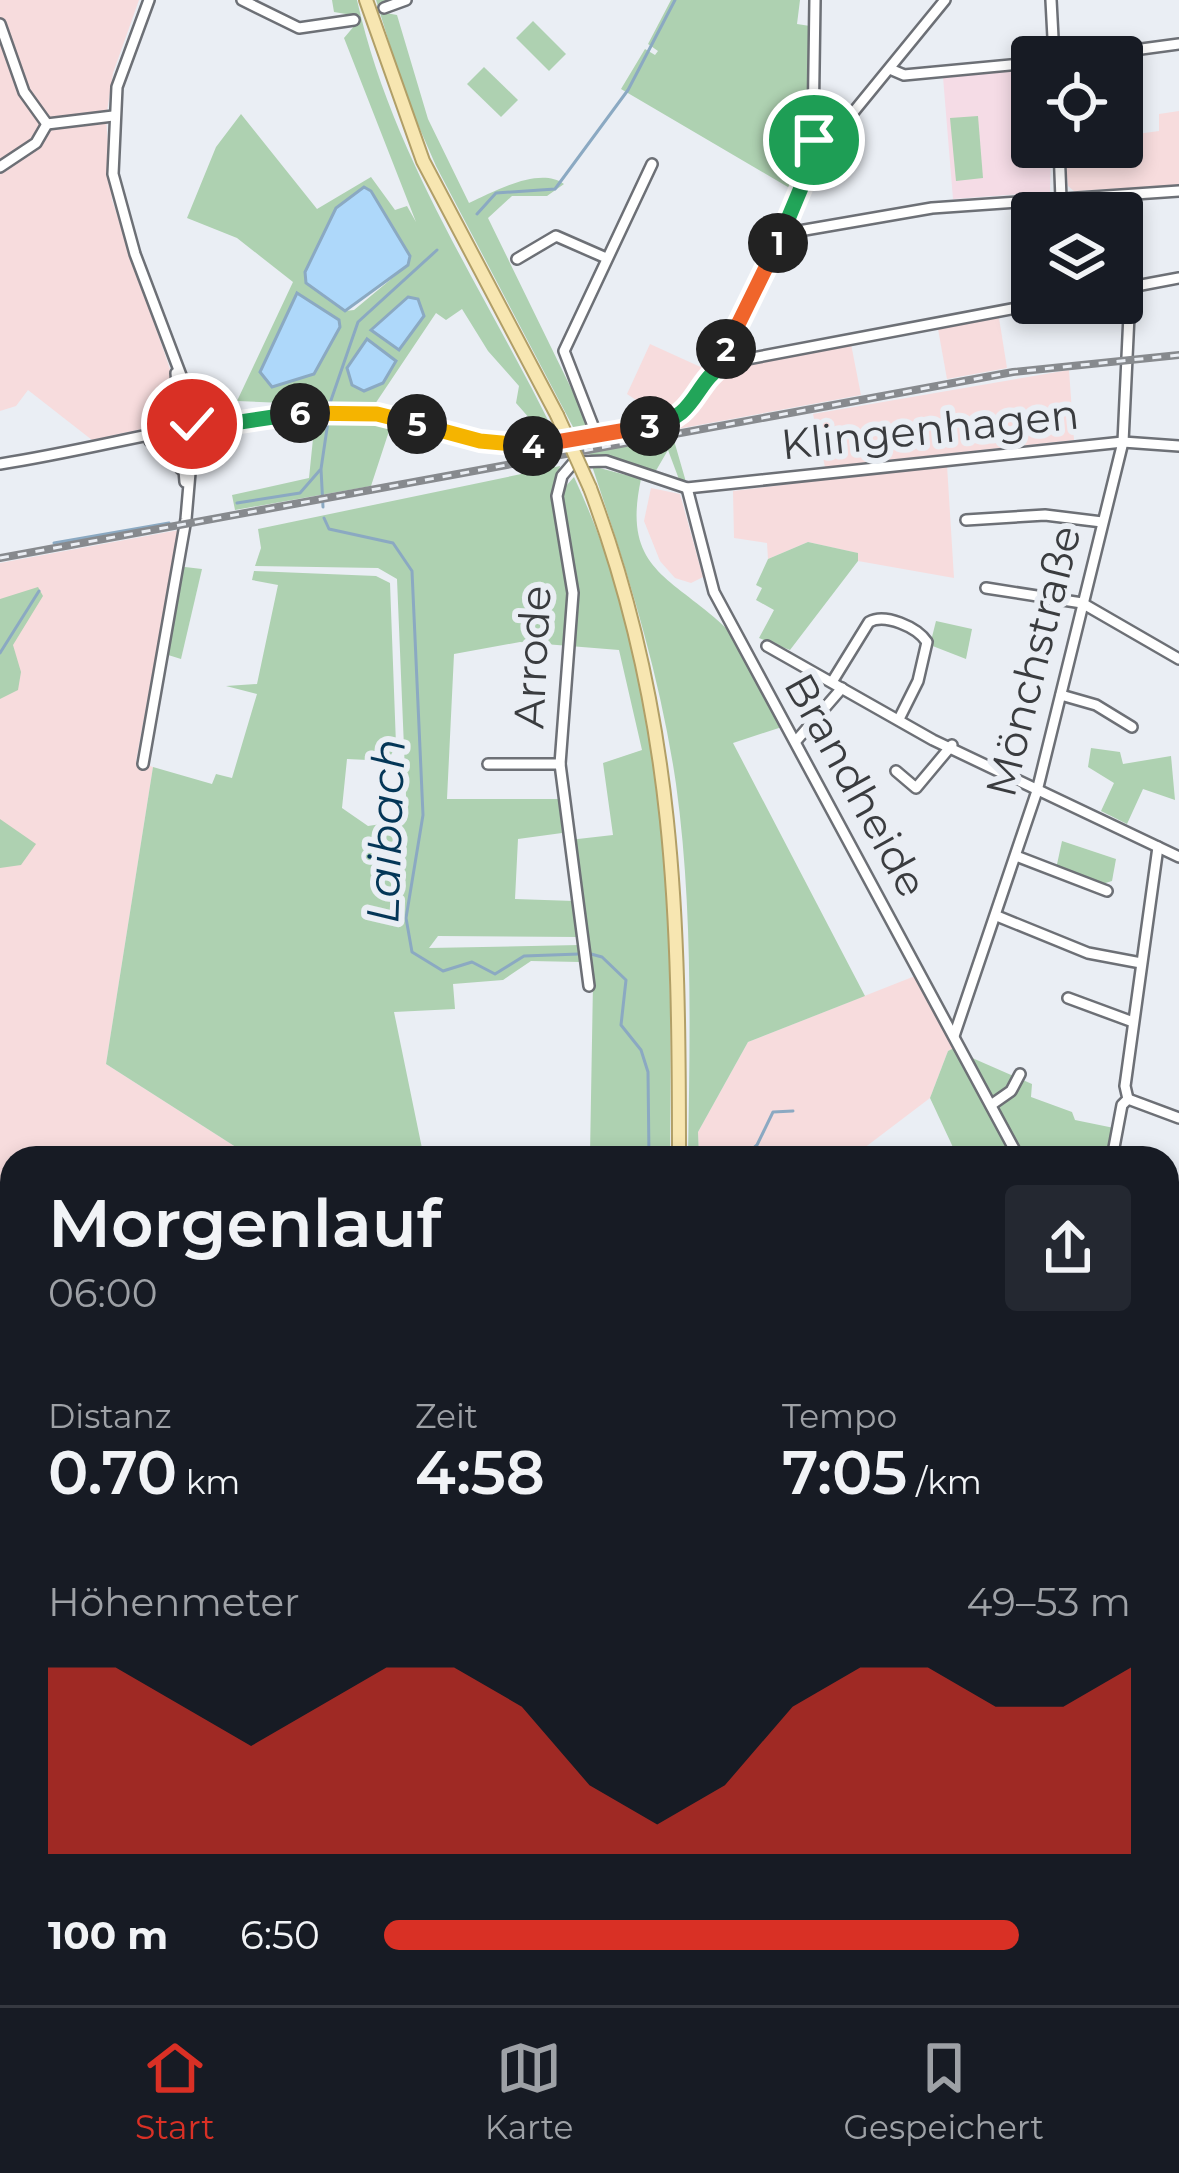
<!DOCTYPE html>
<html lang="de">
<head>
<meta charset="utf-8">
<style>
  body { margin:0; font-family:Montserrat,sans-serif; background:#242831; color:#f1f3f6; height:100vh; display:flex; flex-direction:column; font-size:45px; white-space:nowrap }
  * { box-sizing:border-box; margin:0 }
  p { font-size:39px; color:#9ea1a6 }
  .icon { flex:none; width:66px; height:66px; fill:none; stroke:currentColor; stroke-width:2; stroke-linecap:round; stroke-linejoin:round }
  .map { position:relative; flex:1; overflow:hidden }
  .sheet { position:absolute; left:0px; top:1146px; width:1179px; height:861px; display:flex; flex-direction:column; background:#171b24; border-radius:36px 36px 0 0; box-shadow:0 6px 18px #0003 }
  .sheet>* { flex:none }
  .tools { position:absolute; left:1011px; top:36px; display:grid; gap:24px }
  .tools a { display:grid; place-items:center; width:132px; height:132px; border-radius:12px; background:#171b24; box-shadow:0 6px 18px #0003; font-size:60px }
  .pin { position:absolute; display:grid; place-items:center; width:102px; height:102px; color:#fff; margin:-51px; border:6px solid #fff; border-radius:50%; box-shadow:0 3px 12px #0007 }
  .km { position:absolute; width:60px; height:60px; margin:-30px; border-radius:50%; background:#222; color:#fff; font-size:33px; line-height:60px; text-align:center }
  .round { display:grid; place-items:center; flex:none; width:126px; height:126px; border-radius:12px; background:#242831 }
  .overview { display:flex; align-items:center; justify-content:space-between; height:204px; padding:0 48px }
  h1 { font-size:66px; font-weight:600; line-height:90px }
  .stats { display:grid; grid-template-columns:repeat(3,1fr); gap:18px; height:204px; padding:12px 48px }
  .stats div { display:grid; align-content:center }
  .stats b { font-size:60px; font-weight:600 }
  .stats small { font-size:33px; font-weight:400 }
  .stats p { font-size:33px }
  .chart { height:336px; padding:24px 48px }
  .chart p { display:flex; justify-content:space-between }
  .chart svg { width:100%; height:216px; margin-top:12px; fill:#d93025; opacity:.7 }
  ul { padding:0 48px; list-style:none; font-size:39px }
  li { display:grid; grid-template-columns:192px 144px 1fr; align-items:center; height:90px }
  li i { height:30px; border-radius:15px; background:#d93025 }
  .dock { display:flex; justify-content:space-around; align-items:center; height:168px; border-top:3px solid #363941; background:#171b24; font-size:33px; color:#9ea1a6 }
  .dock a { display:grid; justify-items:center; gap:6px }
  .dock .current { color:#d93025 }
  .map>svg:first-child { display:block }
  .industrial { fill:#f7dcdd }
  .education { fill:#f5dce6 }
  .green { fill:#aed1b1; fill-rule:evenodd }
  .water { fill:#aed8fa; stroke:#8ba9c2; stroke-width:3 }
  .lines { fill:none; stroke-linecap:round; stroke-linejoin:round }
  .stream { stroke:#8ba9c2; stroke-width:3 }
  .minor-casing { stroke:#6d7076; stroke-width:14 }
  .major-casing { stroke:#b19f67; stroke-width:16 }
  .highway-casing { stroke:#b19f67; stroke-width:18 }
  .minor { stroke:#fff; stroke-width:9 }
  .major { stroke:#f7e6b1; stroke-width:12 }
  .highway { stroke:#f1d57d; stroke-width:14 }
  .rail-casing { stroke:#878a8e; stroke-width:8 }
  .rail { stroke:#eaeef4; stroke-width:3; stroke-dasharray:9; stroke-linecap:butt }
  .major-bridge-casing { stroke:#b19f67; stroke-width:16; stroke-linecap:butt }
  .major-bridge { stroke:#f7e6b1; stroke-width:12 }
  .split-1-casing { stroke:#fff; stroke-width:24 }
  .split-2-casing { stroke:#fff; stroke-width:24 }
  .split-3-casing { stroke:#fff; stroke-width:24 }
  .split-4-casing { stroke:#fff; stroke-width:24 }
  .split-5-casing { stroke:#fff; stroke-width:24 }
  .split-6-casing { stroke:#fff; stroke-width:24 }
  .split-7-casing { stroke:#fff; stroke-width:24 }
  .split-1 { stroke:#22a559; stroke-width:15 }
  .split-2 { stroke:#f0652b; stroke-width:15 }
  .split-3 { stroke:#22a559; stroke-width:15 }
  .split-4 { stroke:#f0652b; stroke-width:15 }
  .split-5 { stroke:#f5b400; stroke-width:15 }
  .split-6 { stroke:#f5b400; stroke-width:15 }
  .split-7 { stroke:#22a559; stroke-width:15 }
  .labels { text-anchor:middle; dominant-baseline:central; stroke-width:12; stroke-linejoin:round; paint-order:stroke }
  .street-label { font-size:42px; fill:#3a3c3f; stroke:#eaeef4 }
  .water-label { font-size:45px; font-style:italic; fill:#043657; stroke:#eaeef4 }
</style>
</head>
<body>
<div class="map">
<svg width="1179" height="2005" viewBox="0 0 1179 2005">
  <rect width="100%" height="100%" fill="#eaeef4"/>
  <g class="industrial">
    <polygon points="0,0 139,0 113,73 106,118 112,200 171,372 171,407 159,425 92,440 28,390 16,406 0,411"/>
    <polygon points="1179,111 1179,185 1074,191 1068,186 1066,165 1117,163 1122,136 1159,131 1159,114"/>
    <polygon points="999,318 1007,368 947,379 938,329"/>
    <polygon points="650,344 705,369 680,404 662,415 629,422 639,402 627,394"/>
    <polygon points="851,344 861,395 672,430 698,408 727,370"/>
    <polygon points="1069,370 1074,440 825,467 813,414"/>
    <polygon points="947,465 954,578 858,561 857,553 808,542 768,559 767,543 734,538 733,491"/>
    <polygon points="651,488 680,494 703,577 691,583 675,578 660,561 644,521"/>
    <polygon points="179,530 136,761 153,767 106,1064 253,1158 12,1158 12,1283 0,1282 0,563"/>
    <polygon points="915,976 956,1047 948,1051 930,1098 851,1158 699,1158 698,1132 748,1042"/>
  </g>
  <polygon class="education" points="1032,70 1032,147 1051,147 1050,192 953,199 943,77"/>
  <g class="green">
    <path d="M332,0H357C392,157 484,290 554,432L545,436L516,403L519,386L488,351L462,309L446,320L436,313L373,407L237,401L293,282L237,238L187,218L216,147L241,114L317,209L371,177L395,210L407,206L416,222L344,38L355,25L352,15L334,12ZM372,191L409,256L408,265L354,310L345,311Z"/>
    <path d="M376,0H385L386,13L397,15L428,119L469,203C494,192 539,166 564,184L547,196H512L488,218L590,427H573L436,166L406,97Z"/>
    <polygon points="671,0 800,0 797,24 810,26 809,137 816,149 793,190 621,89 645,49 655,55 658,51 648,44"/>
    <polygon points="533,21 566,54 549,71 516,38"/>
    <polygon points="484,67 518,100 501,117 467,84"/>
    <polygon points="978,116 983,178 956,181 950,118"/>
    <polygon points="315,419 391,425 371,486 235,510 232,495 309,478"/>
    <polygon points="673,437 686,482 680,482 668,450 654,474 585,453"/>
    <path d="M560,466L557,482L566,486L574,477C673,689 672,929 670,1158L590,1155L593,983L569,840L613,835L603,763L642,750L619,650L520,642L454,654L447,799H559L562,833L518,839L515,899L574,901L579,937L438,936L429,948L579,945L580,962L531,961L503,980L453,984L455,1009L394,1012L424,1158H253L106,1064L153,767L212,784L216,774L232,778L257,694L226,686L257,684L278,585L252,580L254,571L376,576L390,583L396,745L388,761L347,759L342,808L368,826L407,820L397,579L378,568L255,566L261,548L258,529Z"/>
    <path d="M592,466L641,479C621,571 672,576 727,629C751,653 767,696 785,726L733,743L865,996L748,1042L698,1132L699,1158H688C690,1034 693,906 676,784C660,674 627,570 592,466Z"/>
    <polygon points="808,542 858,553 858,561 790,650 759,638 774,610 756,600 762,588 756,585 768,559"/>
    <polygon points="185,567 202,569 181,659 165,654 180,569"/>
    <polygon points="38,587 43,596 13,645 21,672 18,690 0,699 0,599"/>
    <polygon points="936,621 972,629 966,659 930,645"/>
    <polygon points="1091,748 1120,752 1123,764 1171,756 1175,800 1143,789 1127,824 1101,811 1114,783 1088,767"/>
    <polygon points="0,819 36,844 21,865 0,868"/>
    <polygon points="1062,841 1116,859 1112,881 1099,885 1056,869"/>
    <polygon points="956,1047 1015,1158 958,1158 930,1098 948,1051"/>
    <polygon points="970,1057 1032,1084 1031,1097 1072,1112 1075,1120 1114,1128 1108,1158 1022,1158"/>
    <polygon points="0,1342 12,1343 12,1995 82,1995 81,2005 0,2005"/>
    <polygon points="326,1995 894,1995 900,2005 607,2005 603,1998 523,2005 326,2005"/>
  </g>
  <g class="water">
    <polygon points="364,187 371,191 410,256 408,265 345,311 306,283 305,272 336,208"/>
    <polygon points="297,293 339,320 340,327 314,374 272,387 260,372"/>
    <polygon points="408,297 418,299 424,316 399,350 371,330"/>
    <polygon points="367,339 396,361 383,383 364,391 352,385 347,368"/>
  </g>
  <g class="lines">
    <g class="stream">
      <polyline points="477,214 496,193 555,189 628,90 675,0"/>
      <polyline points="329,406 358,322 437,250"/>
      <polyline points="237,503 300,493 320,470"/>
      <polyline points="323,507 321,469 329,415"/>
      <polyline points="324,518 329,529 393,543 412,571 423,815 406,918 412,952 443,971 472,962 495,974 524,956 579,954"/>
      <polyline points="54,543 169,523"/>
      <polyline points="0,653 39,591"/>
      <polyline points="591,954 602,957 626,980 621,1025 641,1050 648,1072 649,1158"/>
      <polyline points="742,1158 757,1145 773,1112 793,1111"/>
      <polyline points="762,1995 765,2005"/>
      <polyline points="682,2005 686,1995"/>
    </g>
    <defs>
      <g id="minor">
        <polyline points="242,0 299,28 354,20"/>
        <polyline points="815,0 813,135 824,149"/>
        <polyline points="1051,0 1054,57"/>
        <polyline points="384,8 406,0"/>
        <polyline points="0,24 24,92 47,124"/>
        <polyline points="1082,57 1179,44"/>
        <polyline points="890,69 904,75 1032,63"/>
        <polyline points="47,124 113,116"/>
        <polyline points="1059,147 1061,199"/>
        <polyline points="0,167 36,143 47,124"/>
        <polyline points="784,227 799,231 932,208 1179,191"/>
        <polyline points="517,259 556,236 604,257"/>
        <polyline points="1130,280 1130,195"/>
        <circle cx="1130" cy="287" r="7"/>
        <polyline points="1136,286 1179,278"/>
        <polyline points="726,363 723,354 757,292 811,164 945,0"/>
        <polyline points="176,373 185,482"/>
        <polyline points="192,401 231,418"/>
        <polyline points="597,436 564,351 652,164"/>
        <polyline points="150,441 176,458 181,469"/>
        <path d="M0,464C111,447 223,411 336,411C393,412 442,436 498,445C548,452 613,437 661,424C696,415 698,378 726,363L1043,303"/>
        <polyline points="687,488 714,592 1019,1158"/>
        <polyline points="966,520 1045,515 1102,522"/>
        <polyline points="986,588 1082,603 1179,659"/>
        <polyline points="767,646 933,740 1179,857"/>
        <path d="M832,682L869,622C885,613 917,627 927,642L918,681L899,719"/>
        <polyline points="1061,695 1096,705 1132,727"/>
        <polyline points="796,741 842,688"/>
        <polyline points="143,764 186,519 193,438 190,399 135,254 113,174 117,87 149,0"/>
        <polyline points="488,764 560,764"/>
        <polyline points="896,771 916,788 952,745"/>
        <polyline points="1016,856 1107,891"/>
        <polyline points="997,916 1088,953 1141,963"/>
        <polyline points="589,986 560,764 573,593 557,496 562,476 574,462 606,461 687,488 1123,442 1179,446"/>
        <polyline points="1068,998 1133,1022"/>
        <polyline points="954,1036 1037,791 1123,442 1130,294"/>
        <polyline points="1128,1099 1179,1118"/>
        <polyline points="991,1105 1011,1091 1020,1074"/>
        <polyline points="1112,1158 1122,1105 1128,1099 1125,1086 1158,847"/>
        <polyline points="0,1468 12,1483"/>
        <polyline points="1167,1812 1179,1795"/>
        <polyline points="1167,1926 1179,1932"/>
        <polyline points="1130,1995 1142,2005"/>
        <polyline points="1027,2005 1034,1995"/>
      </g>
      <g id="major">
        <polyline points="366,0 423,161 557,415"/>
        <path d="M590,488C676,716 679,919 679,1158"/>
        <polyline points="956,1995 961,2005"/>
      </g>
      <g id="highway">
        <polyline points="0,1302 12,1303"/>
        <polyline points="0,1316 12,1317"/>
        <polyline points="921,1995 926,2005"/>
        <polyline points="936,1995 941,2005"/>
      </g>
    </defs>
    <use href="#minor" class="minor-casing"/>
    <use href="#major" class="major-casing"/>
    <use href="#highway" class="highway-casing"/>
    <use href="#minor" class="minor"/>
    <use href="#major" class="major"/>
    <use href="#highway" class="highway"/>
    <defs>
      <polyline id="rail" points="0,558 1013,372 1179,355"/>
    </defs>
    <use href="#rail" class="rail-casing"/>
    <use href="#rail" class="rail"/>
    <defs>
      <polyline id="major-bridge" points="557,415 590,488"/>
    </defs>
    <use href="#major-bridge" class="major-bridge-casing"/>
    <use href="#major-bridge" class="major-bridge"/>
  </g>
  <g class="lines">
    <defs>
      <polyline id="split-1" points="778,243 811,164 824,149 814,140"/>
      <polyline id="split-2" points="726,349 778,243"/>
      <path id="split-3" d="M650,426C699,417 692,383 726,363V349"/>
      <polyline id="split-4" points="533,446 650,426"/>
      <polyline id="split-5" points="417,424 480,441 533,446"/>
      <polyline id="split-6" points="300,413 377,414 417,424"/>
      <polyline id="split-7" points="192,424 193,429 300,413"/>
    </defs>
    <use href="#split-1" class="split-1-casing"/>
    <use href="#split-2" class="split-2-casing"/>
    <use href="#split-3" class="split-3-casing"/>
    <use href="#split-4" class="split-4-casing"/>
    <use href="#split-5" class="split-5-casing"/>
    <use href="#split-6" class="split-6-casing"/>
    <use href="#split-7" class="split-7-casing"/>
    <use href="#split-1" class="split-1"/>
    <use href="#split-2" class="split-2"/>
    <use href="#split-3" class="split-3"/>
    <use href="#split-4" class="split-4"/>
    <use href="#split-5" class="split-5"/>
    <use href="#split-6" class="split-6"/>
    <use href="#split-7" class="split-7"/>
  </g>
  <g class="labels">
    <g class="street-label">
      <text transform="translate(930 429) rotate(-6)">Klingenhagen</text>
      <text transform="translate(532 657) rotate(-87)">Arrode</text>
      <text transform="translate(1033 661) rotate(-76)">Mönchstraße</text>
      <text transform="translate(856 785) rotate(61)">Brandheide</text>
    </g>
    <g class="water-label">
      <text transform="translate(385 831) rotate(-88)">Laibach</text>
    </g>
  </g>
</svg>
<div class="tools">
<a><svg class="icon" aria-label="locate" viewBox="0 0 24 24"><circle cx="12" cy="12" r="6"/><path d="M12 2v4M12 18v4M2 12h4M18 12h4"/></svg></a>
<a><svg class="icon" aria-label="layers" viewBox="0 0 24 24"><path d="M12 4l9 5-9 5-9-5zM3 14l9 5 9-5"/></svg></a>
</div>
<div class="pin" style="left:814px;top:140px;background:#1e9e55"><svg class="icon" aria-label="arrive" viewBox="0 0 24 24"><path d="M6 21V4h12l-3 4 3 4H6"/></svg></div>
<div class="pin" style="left:192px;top:424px;background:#d93025"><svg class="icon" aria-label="check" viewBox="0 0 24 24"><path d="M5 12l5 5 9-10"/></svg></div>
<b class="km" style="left:778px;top:243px">1</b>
<b class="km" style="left:726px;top:349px">2</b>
<b class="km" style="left:650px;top:426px">3</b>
<b class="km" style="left:533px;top:446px">4</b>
<b class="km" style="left:417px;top:424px">5</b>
<b class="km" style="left:300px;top:413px">6</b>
<section class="sheet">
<div class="overview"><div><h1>Morgenlauf</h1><p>06:00</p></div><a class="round"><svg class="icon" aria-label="share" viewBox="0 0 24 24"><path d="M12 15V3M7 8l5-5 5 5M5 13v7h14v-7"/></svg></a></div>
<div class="stats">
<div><p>Distanz</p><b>0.70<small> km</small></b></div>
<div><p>Zeit</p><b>4:58</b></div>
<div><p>Tempo</p><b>7:05<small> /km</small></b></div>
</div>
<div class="chart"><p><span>Höhenmeter</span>49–53 m</p>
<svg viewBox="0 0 160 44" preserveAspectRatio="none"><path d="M0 44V6L10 6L20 14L30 22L40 14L50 6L60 6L70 14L80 30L90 38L100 30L110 14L120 6L130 6L140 14L150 14L160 6V44z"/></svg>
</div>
<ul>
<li><b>100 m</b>6:50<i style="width:85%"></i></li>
</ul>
</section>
</div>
<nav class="dock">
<a class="current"><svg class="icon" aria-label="home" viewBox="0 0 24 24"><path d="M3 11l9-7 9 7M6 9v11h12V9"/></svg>Start</a>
<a><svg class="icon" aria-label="map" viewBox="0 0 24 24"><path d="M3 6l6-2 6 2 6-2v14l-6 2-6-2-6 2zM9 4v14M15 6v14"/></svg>Karte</a>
<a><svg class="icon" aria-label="saved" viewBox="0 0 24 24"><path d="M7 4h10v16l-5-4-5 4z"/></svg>Gespeichert</a>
</nav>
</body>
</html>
